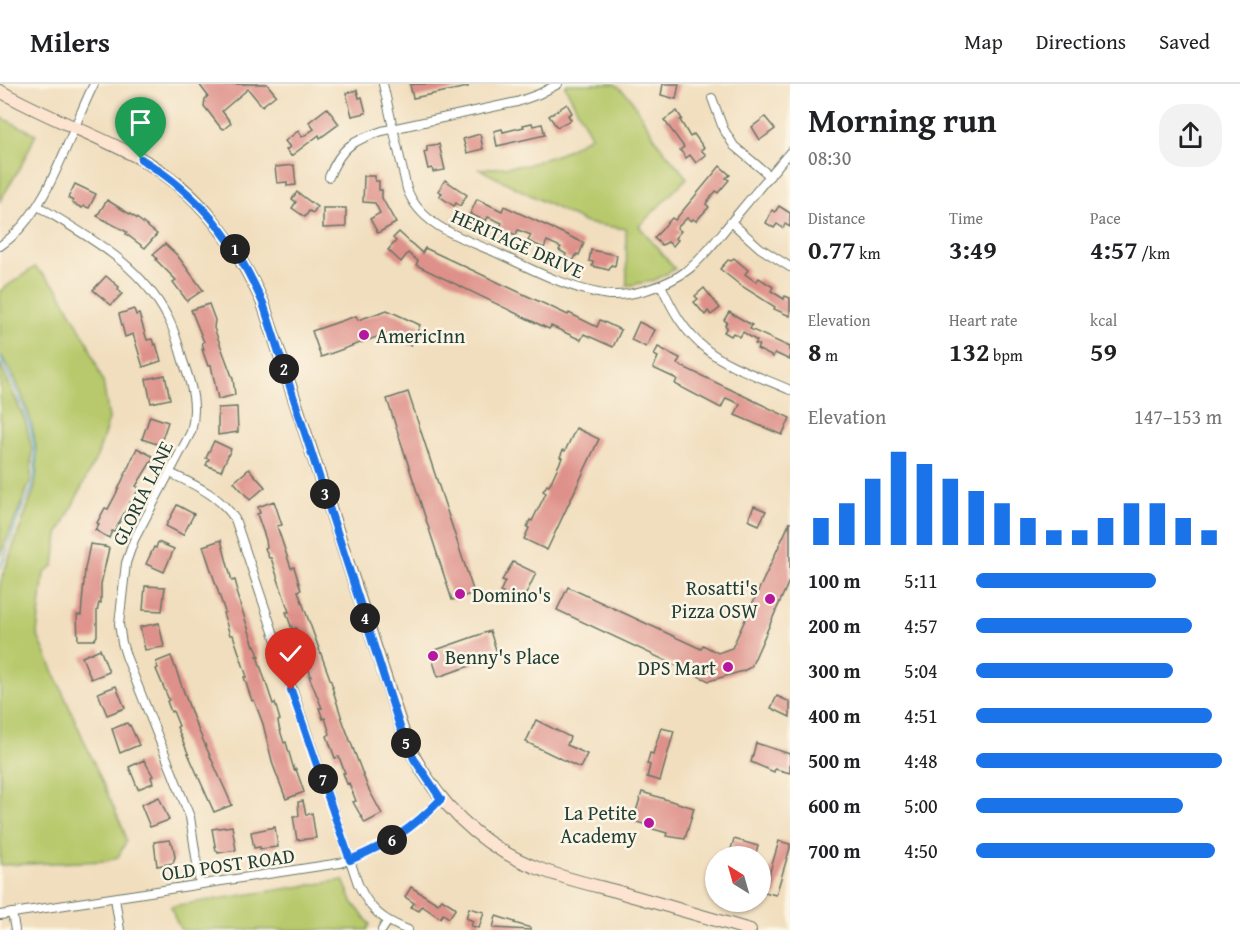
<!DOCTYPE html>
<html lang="en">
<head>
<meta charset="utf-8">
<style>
  body { margin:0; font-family:"Gentium Book Plus",serif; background:#f2f2f2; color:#202124; height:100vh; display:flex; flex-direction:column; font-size:22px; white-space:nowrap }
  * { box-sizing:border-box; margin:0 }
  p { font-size:20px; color:#757577 }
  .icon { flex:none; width:33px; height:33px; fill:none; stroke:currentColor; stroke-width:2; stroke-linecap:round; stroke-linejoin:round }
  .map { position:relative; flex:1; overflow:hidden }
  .details { display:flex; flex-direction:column; background:#fff; width:450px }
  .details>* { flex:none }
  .needle { width:39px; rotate:323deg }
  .tools { position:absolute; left:705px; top:762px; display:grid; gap:12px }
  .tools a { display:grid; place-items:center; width:66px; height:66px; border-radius:50%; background:#fff; box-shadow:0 2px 4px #0004; font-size:30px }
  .pin { position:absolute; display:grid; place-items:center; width:51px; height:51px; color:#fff; margin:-62px -26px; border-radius:50% 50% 50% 0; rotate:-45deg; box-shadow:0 0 6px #0007 }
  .pin .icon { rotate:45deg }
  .km { position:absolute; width:30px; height:30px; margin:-15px; border-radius:50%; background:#222; color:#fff; font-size:16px; line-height:30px; text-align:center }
  .round { display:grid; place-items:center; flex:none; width:63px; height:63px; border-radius:24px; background:#f2f2f2 }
  .overview { display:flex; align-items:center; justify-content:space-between; height:102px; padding:0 18px }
  h1 { font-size:33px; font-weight:600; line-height:45px }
  .metrics { display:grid; grid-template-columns:repeat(3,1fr); gap:9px; height:102px; padding:6px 18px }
  .metrics div { display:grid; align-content:center }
  .metrics b { font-size:26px; font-weight:600 }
  .metrics small { font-size:16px; font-weight:400 }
  .metrics p { font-size:16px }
  .chart { height:168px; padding:12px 18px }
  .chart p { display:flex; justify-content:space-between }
  .chart svg { width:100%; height:108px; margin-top:6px; stroke:#1a73e8; stroke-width:6 }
  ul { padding:0 18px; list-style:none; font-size:20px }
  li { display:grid; grid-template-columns:96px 72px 1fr; align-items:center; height:45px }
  li i { height:15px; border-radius:8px; background:#1a73e8 }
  header { display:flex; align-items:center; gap:36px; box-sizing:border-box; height:84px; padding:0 30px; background:#fff; border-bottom:2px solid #e0e0e0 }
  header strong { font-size:28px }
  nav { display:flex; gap:33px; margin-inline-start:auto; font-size:21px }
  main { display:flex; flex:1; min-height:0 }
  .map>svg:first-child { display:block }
  .green { fill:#b7c96c; stroke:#6b8350; stroke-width:1.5 }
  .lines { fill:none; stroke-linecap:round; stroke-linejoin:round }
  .stream { stroke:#56b5d4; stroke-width:2 }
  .building { fill:#de918a }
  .street-casing { stroke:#687564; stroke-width:10 }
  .secondary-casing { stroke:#687564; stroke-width:14 }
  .street { stroke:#fff; stroke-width:8 }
  .secondary { stroke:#fde4d0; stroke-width:12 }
  .route-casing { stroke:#fff; stroke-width:12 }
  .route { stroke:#1a73e8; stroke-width:8 }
  .poi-dot { fill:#b5179e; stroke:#fcf5e5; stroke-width:2 }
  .labels { text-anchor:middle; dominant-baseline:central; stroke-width:5; stroke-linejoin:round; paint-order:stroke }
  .street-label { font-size:20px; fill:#1f3d34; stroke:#fcf5e5 }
  .poi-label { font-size:20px; fill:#1f3d34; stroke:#fcf5e5; text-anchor:start }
</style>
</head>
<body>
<header>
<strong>Milers</strong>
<nav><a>Map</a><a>Directions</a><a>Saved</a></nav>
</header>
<main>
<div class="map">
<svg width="790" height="846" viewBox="0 0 790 846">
  <rect width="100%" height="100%" fill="#fcf5e5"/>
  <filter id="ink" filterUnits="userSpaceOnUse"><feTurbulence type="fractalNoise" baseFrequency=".0167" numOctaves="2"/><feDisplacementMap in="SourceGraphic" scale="12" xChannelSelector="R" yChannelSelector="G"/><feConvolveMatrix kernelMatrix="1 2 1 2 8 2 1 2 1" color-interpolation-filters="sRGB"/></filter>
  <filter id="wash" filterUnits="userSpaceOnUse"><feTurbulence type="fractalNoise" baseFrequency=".008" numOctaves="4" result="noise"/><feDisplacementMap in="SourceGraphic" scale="24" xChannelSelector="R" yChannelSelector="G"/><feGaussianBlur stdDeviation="1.35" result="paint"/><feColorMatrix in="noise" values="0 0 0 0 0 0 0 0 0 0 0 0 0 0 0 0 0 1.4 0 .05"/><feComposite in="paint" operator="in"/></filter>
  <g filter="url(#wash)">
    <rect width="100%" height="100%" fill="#f1debe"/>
    <g class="green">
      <polygon points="567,0 615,0 630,13 658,59 687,94 639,142 675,185 655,196 627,202 626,145 586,139 479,85 527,81 562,69 591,52 565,2"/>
      <polygon points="0,33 36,50 21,82 0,117"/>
      <path d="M35,183L58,205L88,259L103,298L109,335L98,370L58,451L54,481L44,489L37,550L124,747L126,758L118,773L107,777L0,781V499L35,403C41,364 31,330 15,295C11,286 2,277 0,267C0,248 0,226 0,207Z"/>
      <polygon points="0,279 26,339 32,365 31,396 0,472"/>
      <polygon points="343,796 353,819 370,840 367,846 181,846 174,832 171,822"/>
    </g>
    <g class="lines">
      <path class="stream" d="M0,273C19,310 45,361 32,404C29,412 24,420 20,429C13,447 7,466 0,485"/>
    </g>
    <g id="blocks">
      <g class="building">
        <polygon points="199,0 267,0 276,11 262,22 248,5 222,27 231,39 224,45 221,44 204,22 205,15 208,12"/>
        <polygon points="415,0 468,0 468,3 413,14 410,1"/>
        <polygon points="663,0 679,0 676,15 661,11"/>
        <polygon points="357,6 359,14 362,13 366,29 352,32 346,9"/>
        <polygon points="567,20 572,29 568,31 571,36 557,43 549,32"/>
        <polygon points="327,24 339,40 320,54 319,51 291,72 286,66 290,63 285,57 298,47 302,53 314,45 309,38"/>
        <polygon points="677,27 682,35 680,36 690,53 694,50 704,64 701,66 706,71 696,79 690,71 686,74 680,66 684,63 664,36"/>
        <polygon points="765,33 775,45 760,56 752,43"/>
        <polygon points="532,39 533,42 542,40 545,51 497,62 494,47 502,45 503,48 524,43 523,41"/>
        <polygon points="480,50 483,65 467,69 463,55"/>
        <polygon points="439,60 445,86 433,88 432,84 428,85 424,68 427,67 427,62"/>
        <polygon points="294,81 296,101 287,102 287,98 277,99 275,83"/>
        <polygon points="720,82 730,91 726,94 729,96 718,109 716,107 707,118 706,120 709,123 696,137 693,135 691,137 687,134 677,144 681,147 675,154 678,156 673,162 668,158 662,161 654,154 672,134 675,136"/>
        <polygon points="364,92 375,92 375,97 379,97 379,106 382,106 382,114 396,139 378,149 370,135 380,129 375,119 363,118"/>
        <polygon points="445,96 467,111 460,122 456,119 454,122 439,112 442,109 438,107"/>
        <polygon points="75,100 96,110 89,124 84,122 82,124 72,119 73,117 68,114"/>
        <polygon points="297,108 317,123 313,129 309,127 305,133 292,124 296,118 292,115"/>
        <polygon points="477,115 502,127 504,122 584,159 579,171 577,170 573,177 565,173 566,170 559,166 561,163 547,157 544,164 528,157 531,151 518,146 516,151 500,144 502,139 488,133 486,137 470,130"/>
        <polygon points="107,116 138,135 157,150 145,164 126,150 127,148 97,132"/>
        <polygon points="779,122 790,129 790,143 785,140 783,144 777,140 774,144 766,139 772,126 775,128"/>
        <polygon points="323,124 346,124 346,143 323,144"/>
        <polygon points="399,148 422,169 425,164 568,231 569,229 597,243 600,236 621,246 613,263 584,250 581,256 551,242 549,245 534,238 416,181 418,177 408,169 401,178 388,166 396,157 393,154"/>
        <polygon points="165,160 177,171 203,206 187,217 173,198 176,196 156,176 157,175 153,170"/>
        <polygon points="591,166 617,171 615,182 611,181 609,186 592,182 593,178 589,177"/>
        <polygon points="734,174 748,186 745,190 756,198 759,194 773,203 771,207 784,215 785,212 790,214 790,232 774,225 775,223 740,201 720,185 728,176 731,177"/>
        <polygon points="106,192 119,203 118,205 122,210 111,221 93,206"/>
        <polygon points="704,204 720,224 711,231 708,227 705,231 694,218 698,215 695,212"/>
        <polygon points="209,220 215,236 214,244 233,295 235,311 218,315 211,281 208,282 202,265 204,265 202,259 204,258 191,226"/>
        <polygon points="134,225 136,231 139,230 147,256 152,255 154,261 156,260 161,277 143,283 133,250 125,253 119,230"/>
        <polygon points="387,226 420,241 411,262 385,250 321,273 312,247 356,232 358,236"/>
        <polygon points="729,228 752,241 750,245 790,263 790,276 775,269 773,273 757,265 759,261 755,260 757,257 743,248 740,253 733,249 731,252 724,248 727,243 725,241 727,238 724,236"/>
        <polygon points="639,238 655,246 646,263 631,256"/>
        <polygon points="658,263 680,274 677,280 790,334 782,351 735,331 740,320 726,314 721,324 675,300 677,295 653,284 658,273 654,271"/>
        <polygon points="165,291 170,315 151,319 146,295"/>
        <polygon points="408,308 474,509 452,516 387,315"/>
        <polygon points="237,323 238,348 218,351 218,324"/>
        <polygon points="150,332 168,338 160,361 142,355"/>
        <polygon points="576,344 599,355 547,466 524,455 529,444 527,443 530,436 532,437 546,409 543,407 547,401 549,402 562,374 560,373 563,366 565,367"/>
        <polygon points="214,357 231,365 221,387 206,381 209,375 206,374"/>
        <polygon points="137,364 154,373 136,402 139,404 131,419 130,418 114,448 112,447 109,454 95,446 99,440 97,439 105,424 108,425 116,410"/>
        <polygon points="249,385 265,403 250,416 234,398"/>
        <polygon points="274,417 282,441 277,442 291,484 294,483 301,506 298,507 333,603 332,603 342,635 368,704 382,730 365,739 353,718 356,717 349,699 347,700 343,689 345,689 339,673 335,674 327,652 330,650 325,634 323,635 319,624 322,624 309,592 311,592 306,576 304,570 301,570 298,560 301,559 296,544 292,545 286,528 289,528 271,474 269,474 265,464 267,463 266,456 257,430 260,429 258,423"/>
        <polygon points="177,421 194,430 183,451 166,442"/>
        <polygon points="754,422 766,427 759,441 748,436"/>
        <polygon points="790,438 790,495 751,583 743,587 709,597 557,526 568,503 701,565 703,561 718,569 732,564"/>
        <polygon points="221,456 232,497 235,496 238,507 236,508 254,562 255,561 259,572 257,572 273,620 275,619 280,636 278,637 279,643 284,659 286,658 294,686 296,685 304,708 286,715 273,681 263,640 254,616 252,617 244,593 247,593 233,551 230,551 223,529 225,528 203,462"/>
        <polygon points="158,458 174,465 164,488 146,480 154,463 156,464"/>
        <polygon points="90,460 105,462 104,463 109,464 101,500 101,519 99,519 97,527 97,552 94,556 78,556 77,531 81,531 85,485"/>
        <polygon points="513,478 536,489 522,518 500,508 505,497 502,496"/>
        <polygon points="145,502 165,503 162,527 143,526"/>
        <polygon points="159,539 164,563 145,566 140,543"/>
        <polygon points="490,547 498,572 438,593 430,568"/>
        <polygon points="100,565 109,588 91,595 82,573"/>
        <polygon points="171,572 194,636 232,721 214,728 190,674 177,643 179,642 173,627 171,628 167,617 169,616 156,585 158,584 156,578"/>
        <polygon points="116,602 125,624 107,631 98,609"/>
        <polygon points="777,612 790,618 790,633 771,624"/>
        <polygon points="536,636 570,653 567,661 587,670 580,684 526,658"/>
        <polygon points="127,639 129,642 130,641 139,661 120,669 112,645"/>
        <polygon points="661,644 674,647 660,697 647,693 650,681 647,680 650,669 653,670"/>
        <polygon points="756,659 790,670 790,689 775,685 774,688 751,678"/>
        <polygon points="144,676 153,692 151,693 153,699 138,705 129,683"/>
        <polygon points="642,708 694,724 685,755 666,752 667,749 653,745 654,743 633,737"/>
        <polygon points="159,713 169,736 150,743 141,721"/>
        <polygon points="303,717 306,731 312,729 316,754 297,756 293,732 299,732 298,718"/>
        <polygon points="232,742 236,766 218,769 218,767 216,767 212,745"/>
        <polygon points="275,743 278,763 260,765 260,763 254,764 251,748"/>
        <polygon points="734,755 758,762 755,772 729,772"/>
        <polygon points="169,756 173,761 175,773 173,779 157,782 154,758"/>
        <polygon points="779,757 790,760 790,764 776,811 764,808"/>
        <polygon points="411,803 438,820 442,815 456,824 449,834 443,830 440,834 422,822 419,827 411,823 414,819 405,813"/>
        <polygon points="469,824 484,828 479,844 471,842 473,837 466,834"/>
        <polygon points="496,832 515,838 514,839 531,844 531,846 493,844"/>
      </g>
    </g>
  </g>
  <g filter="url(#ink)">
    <use href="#blocks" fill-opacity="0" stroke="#687564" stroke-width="1.5"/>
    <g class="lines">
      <defs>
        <g id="street">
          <path d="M383,0L407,105C421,143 463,154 497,169C531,185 565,203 603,210C628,215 669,201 689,185C705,172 718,154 731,138C751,114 770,91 790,68"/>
          <polyline points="712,14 723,44 734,62 770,92"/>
          <path d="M329,93C341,63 352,57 382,47L517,18L539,10L558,0"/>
          <path d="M38,122C88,153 140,179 168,234C175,247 179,263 183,277C192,302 198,322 191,348L134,456L126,479L119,540L122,559L126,572L190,733L200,800"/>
          <polyline points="731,138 760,164 790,183"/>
          <path d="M0,162C49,129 68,51 94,0"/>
          <path d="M661,201C672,225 684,248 706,265C726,282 766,295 790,306"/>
          <path d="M170,389C195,401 219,411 235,435L358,800C370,826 382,836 408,846"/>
          <polyline points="115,814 120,846"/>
          <polyline points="12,829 15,846"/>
          <path d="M0,831L340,779C382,765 410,747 441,715"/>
          <polyline points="382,846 387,838"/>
        </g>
        <path id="secondary" d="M0,7C45,33 95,50 141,75C199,107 236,160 263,219L406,657C434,716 479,763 540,785C566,795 593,801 619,808C663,821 707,833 750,846"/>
      </defs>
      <use href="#street" class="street-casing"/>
      <use href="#secondary" class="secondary-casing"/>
      <use href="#street" class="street"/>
      <use href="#secondary" class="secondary"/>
    </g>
  </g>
  <g class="lines" filter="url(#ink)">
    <defs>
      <path id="route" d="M141,75C200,111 235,156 263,219L400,643L414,675L441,715C411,746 390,759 350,776L291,606"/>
    </defs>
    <use href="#route" class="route-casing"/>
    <use href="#route" class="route"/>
  </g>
  <g class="poi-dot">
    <circle cx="364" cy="251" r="6"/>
    <circle cx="460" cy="510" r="6"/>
    <circle cx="770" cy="515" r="6"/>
    <circle cx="433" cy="572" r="6"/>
    <circle cx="728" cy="583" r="6"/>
    <circle cx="649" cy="739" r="6"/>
  </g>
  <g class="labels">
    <g class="street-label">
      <text transform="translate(518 159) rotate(24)">HERITAGE DRIVE</text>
      <text transform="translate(142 409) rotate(-64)">GLORIA LANE</text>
      <text transform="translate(228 780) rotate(-8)">OLD POST ROAD</text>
    </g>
    <g class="poi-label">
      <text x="376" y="251">AmericInn</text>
      <text x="758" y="503" text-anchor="end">Rosatti's<tspan x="758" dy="23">Pizza OSW</tspan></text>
      <text x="472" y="510">Domino's</text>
      <text x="445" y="572">Benny's Place</text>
      <text x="716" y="583" text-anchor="end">DPS Mart</text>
      <text x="637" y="728" text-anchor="end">La Petite<tspan x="637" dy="23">Academy</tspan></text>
    </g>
  </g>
</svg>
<div class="tools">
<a><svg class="needle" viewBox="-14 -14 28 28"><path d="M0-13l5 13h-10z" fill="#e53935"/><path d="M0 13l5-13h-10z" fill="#757577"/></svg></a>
</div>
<div class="pin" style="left:141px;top:75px;background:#1e9e55"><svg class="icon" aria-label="arrive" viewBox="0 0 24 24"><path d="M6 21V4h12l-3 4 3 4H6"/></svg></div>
<div class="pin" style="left:291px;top:606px;background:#d93025"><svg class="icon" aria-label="check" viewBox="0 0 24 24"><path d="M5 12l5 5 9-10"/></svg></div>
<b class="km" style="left:235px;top:165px">1</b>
<b class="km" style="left:284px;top:285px">2</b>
<b class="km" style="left:325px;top:410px">3</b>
<b class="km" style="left:365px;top:534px">4</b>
<b class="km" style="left:406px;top:659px">5</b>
<b class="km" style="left:392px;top:756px">6</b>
<b class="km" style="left:323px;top:695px">7</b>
</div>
<section class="details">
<div class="overview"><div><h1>Morning run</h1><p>08:30</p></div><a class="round"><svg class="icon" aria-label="share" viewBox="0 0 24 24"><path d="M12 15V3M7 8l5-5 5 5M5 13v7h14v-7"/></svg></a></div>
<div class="metrics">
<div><p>Distance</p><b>0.77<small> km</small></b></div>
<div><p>Time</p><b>3:49</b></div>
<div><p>Pace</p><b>4:57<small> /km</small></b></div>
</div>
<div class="metrics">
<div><p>Elevation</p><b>8<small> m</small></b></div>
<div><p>Heart rate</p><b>132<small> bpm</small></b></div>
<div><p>kcal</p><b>59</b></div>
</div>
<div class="chart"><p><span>Elevation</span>147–153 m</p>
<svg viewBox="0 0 160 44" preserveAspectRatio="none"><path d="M5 44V33M15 44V27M25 44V17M35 44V6M45 44V11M55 44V17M65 44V22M75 44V27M85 44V33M95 44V38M105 44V38M115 44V33M125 44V27M135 44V27M145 44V33M155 44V38"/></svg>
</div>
<ul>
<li><b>100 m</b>5:11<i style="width:73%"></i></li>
<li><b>200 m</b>4:57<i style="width:88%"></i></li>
<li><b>300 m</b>5:04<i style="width:80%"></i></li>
<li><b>400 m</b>4:51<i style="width:96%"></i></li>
<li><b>500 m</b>4:48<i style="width:100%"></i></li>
<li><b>600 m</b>5:00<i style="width:84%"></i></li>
<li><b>700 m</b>4:50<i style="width:97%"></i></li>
</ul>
</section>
</main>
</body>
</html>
